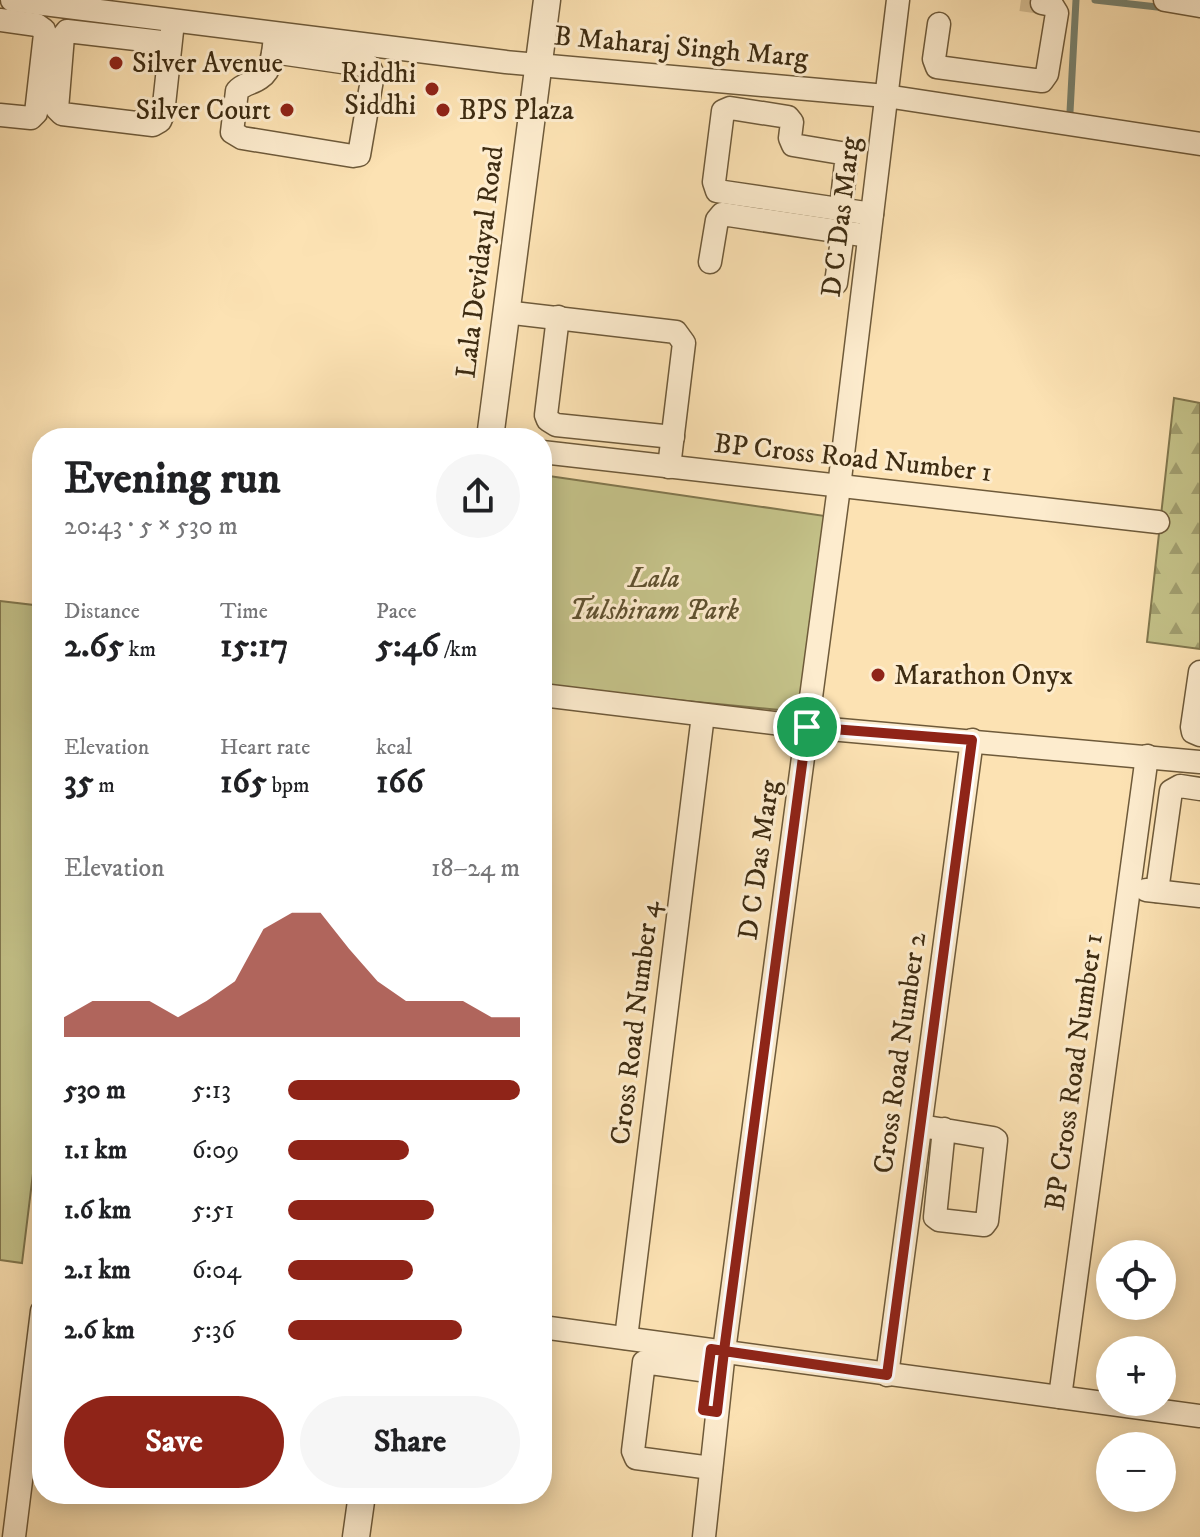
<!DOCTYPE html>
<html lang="en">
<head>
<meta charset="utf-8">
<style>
  body { margin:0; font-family:"IM FELL DW Pica",serif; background:#f6f6f6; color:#202124; height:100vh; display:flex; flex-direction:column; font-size:30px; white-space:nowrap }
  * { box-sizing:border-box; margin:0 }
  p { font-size:26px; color:#757577 }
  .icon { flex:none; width:44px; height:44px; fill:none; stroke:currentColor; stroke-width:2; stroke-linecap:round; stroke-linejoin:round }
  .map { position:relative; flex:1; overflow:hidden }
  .panel { position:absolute; left:32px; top:428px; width:520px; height:1076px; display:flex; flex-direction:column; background:#fff; border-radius:32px; box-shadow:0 4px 20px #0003 }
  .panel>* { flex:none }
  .fabs { position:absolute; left:1096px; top:1240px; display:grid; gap:16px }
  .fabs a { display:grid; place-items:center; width:80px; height:80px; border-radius:50%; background:#fff; box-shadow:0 4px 20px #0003; font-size:40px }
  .pin { position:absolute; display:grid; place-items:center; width:68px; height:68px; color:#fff; margin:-34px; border:4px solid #fff; border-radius:50%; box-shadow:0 2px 8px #0007 }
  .round { display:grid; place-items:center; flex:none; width:84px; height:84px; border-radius:42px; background:#f6f6f6 }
  .head { display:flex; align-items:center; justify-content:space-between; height:136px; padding:0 32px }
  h1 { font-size:44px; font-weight:800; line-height:60px }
  .stats { display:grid; grid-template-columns:repeat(3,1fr); gap:12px; height:136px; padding:8px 32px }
  .stats div { display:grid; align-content:center }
  .stats b { font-size:34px; font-weight:800 }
  .stats small { font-size:22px; font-weight:400 }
  .stats p { font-size:22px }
  .chart { height:224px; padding:16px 32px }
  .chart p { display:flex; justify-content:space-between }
  .chart svg { width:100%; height:144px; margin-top:8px; fill:#8f2418; opacity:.7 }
  .action { display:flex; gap:16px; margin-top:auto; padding:16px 32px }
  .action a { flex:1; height:92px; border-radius:48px; background:#8f2418; color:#fff; font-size:32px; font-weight:800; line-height:92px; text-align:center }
  .action a+a { background:#f6f6f6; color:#202124 }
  ul { padding:0 32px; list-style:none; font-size:26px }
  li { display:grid; grid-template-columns:128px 96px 1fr; align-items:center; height:60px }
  li i { height:20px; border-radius:10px; background:#8f2418 }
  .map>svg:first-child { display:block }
  .forest { fill:url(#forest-firs); stroke:#81774e; stroke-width:2 }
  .park { fill:#c4c289; stroke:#81774e; stroke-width:2 }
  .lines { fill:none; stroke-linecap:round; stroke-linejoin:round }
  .stream { stroke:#788371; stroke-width:7 }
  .minor-tunnel { stroke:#d6be93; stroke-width:22; stroke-dasharray:22 11; stroke-linecap:butt }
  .minor-casing { stroke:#6e5a3a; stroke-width:25 }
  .tertiary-casing { stroke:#6e5a3a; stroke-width:29 }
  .minor { stroke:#fdecce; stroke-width:22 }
  .tertiary { stroke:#fdecce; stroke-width:26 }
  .route-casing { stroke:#fff; stroke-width:16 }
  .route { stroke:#8f2418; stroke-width:10 }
  .poi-dot { fill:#8f2418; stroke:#fdecce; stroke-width:3 }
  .labels { text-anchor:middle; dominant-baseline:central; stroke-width:6; stroke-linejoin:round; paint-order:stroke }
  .street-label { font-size:28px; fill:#3e2c12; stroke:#fdecce }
  .poi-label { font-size:28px; fill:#3e2c12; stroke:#fdecce; text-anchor:start }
  .park-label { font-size:28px; font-style:italic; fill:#605230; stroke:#fdecce }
</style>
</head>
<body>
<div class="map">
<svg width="1200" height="1537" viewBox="0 0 1200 1537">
  <defs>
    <pattern id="forest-firs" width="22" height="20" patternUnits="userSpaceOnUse" patternTransform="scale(2)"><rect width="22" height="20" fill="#c4c289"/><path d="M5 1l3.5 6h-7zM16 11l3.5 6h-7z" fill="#a19e6f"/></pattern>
  </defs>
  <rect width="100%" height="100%" fill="#fce2b3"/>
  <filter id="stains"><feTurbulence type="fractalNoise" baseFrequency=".0025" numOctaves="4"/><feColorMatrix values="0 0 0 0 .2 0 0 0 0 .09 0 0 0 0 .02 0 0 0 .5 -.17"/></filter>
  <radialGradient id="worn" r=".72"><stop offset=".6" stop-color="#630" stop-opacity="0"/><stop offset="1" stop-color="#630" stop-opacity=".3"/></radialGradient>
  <polygon class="forest" points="1174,398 1200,403 1200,649 1147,642"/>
  <g class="park">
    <polygon points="542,475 825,516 800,712 542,687"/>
    <polygon points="0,601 42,606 42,1100 22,1263 0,1260"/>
  </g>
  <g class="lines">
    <g class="stream">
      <polyline points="1095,0 1166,8"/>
      <polyline points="1070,112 1076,0"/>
    </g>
    <polyline class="minor-tunnel" points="1021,0 1042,3"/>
    <defs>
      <g id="minor">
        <polyline points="12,0 506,62 886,96 1200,144"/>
        <polyline points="1165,0 1200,6"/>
        <polyline points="0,20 37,25 44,30 45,34 36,113 31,118 0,115"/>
        <polyline points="939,24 934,59 937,67 1042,81 1047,74 1057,13 1052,5 1042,3"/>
        <polyline points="170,43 67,31 63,36 57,109 62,114 153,125 160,121 163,114 173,22"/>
        <path d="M273,52L369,66L373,74L359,155L353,156L242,138L232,132L237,91C244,83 252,84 260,78C273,70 274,48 275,34"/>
        <polyline points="841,208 847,154 793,145 790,138 792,122 788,117 730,108 723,111 714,182 717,191 872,214"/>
        <polyline points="710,262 717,220 722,214 869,236"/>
        <polyline points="836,283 843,232"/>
        <polyline points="505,312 676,332 684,343 669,467"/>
        <polyline points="558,317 546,415 548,420 556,425 673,437"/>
        <polyline points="542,452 1158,522"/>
        <polyline points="1200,672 1192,727 1193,732 1200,735"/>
        <polyline points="542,695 807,727 1200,762"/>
        <polyline points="1146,890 1200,896"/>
        <polyline points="1157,891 1171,791 1180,786 1200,789"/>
        <polyline points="921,1126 993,1138 996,1140 987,1221 984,1225 939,1220 935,1217 944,1129"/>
        <polyline points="542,1327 1200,1416"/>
        <polyline points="626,1338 703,715"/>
        <polyline points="708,1371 644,1362 633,1451 636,1458 711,1468"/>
        <polyline points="887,1375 972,740"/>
        <polyline points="1060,1397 1147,756"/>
        <polyline points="14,1537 42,1311"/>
        <polyline points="704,1537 724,1351 839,487 898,0"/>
      </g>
      <g id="tertiary">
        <polyline points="490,438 547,0"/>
        <polyline points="356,1537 362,1494"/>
      </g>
    </defs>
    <use href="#minor" class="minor-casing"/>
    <use href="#tertiary" class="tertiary-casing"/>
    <use href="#minor" class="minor"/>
    <use href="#tertiary" class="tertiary"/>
  </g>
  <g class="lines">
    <defs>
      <polyline id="route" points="807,727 724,1351 717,1412 703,1410 711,1349 724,1351 887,1375 972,740 807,727"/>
    </defs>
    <use href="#route" class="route-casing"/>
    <use href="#route" class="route"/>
  </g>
  <g class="poi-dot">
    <circle cx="116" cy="63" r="8"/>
    <circle cx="432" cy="89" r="8"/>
    <circle cx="287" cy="110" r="8"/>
    <circle cx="443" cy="110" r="8"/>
    <circle cx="878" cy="675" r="8"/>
  </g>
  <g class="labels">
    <g class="street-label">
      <text transform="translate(681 47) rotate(5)">B Maharaj Singh Marg</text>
      <text transform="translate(841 217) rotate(-83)">D C Das Marg</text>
      <text transform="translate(480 262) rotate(-83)">Lala Devidayal Road</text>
      <text transform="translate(853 458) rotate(6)">BP Cross Road Number 1</text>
      <text transform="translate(759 860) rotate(-82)">D C Das Marg</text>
      <text transform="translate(635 1023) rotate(-83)">Cross Road Number 4</text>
      <text transform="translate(900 1053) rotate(-82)">Cross Road Number 2</text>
      <text transform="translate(1074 1072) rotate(-82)">BP Cross Road Number 1</text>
    </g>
    <g class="poi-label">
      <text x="132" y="63">Silver Avenue</text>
      <text x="416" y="73" text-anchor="end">Riddhi<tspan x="416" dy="32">Siddhi</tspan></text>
      <text x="271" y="110" text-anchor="end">Silver Court</text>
      <text x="459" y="110">BPS Plaza</text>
      <text x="894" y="675">Marathon Onyx</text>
    </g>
    <g class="park-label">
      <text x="654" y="578">Lala<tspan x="654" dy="32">Tulshiram Park</tspan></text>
    </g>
  </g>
  <rect width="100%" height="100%" filter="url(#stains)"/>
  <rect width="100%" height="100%" fill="url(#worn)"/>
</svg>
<div class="fabs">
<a><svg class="icon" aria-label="locate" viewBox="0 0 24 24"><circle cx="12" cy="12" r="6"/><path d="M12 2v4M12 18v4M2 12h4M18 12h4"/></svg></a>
<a>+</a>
<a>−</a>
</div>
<div class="pin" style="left:807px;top:727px;background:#1e9e55"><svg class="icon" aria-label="arrive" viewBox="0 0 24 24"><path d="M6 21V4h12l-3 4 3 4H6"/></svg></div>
<section class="panel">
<div class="head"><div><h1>Evening run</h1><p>20:43 · 5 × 530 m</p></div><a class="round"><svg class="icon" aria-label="share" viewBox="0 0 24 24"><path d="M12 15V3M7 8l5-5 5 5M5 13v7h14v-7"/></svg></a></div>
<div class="stats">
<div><p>Distance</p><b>2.65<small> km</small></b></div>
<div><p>Time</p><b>15:17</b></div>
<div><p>Pace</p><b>5:46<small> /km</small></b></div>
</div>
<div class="stats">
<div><p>Elevation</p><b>35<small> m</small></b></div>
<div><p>Heart rate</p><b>165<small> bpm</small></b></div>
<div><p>kcal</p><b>166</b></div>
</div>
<div class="chart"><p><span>Elevation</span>18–24 m</p>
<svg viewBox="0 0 160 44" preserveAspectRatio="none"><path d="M0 44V38L10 33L20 33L30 33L40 38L50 33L60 27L70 11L80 6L90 6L100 17L110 27L120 33L130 33L140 33L150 38L160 38V44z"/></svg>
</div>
<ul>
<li><b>530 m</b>5:13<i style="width:100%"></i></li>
<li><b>1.1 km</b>6:09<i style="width:52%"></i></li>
<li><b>1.6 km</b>5:51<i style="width:63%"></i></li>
<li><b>2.1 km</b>6:04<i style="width:54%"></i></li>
<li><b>2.6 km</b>5:36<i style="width:75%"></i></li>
</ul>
<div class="action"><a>Save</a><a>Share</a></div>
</section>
</div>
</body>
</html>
